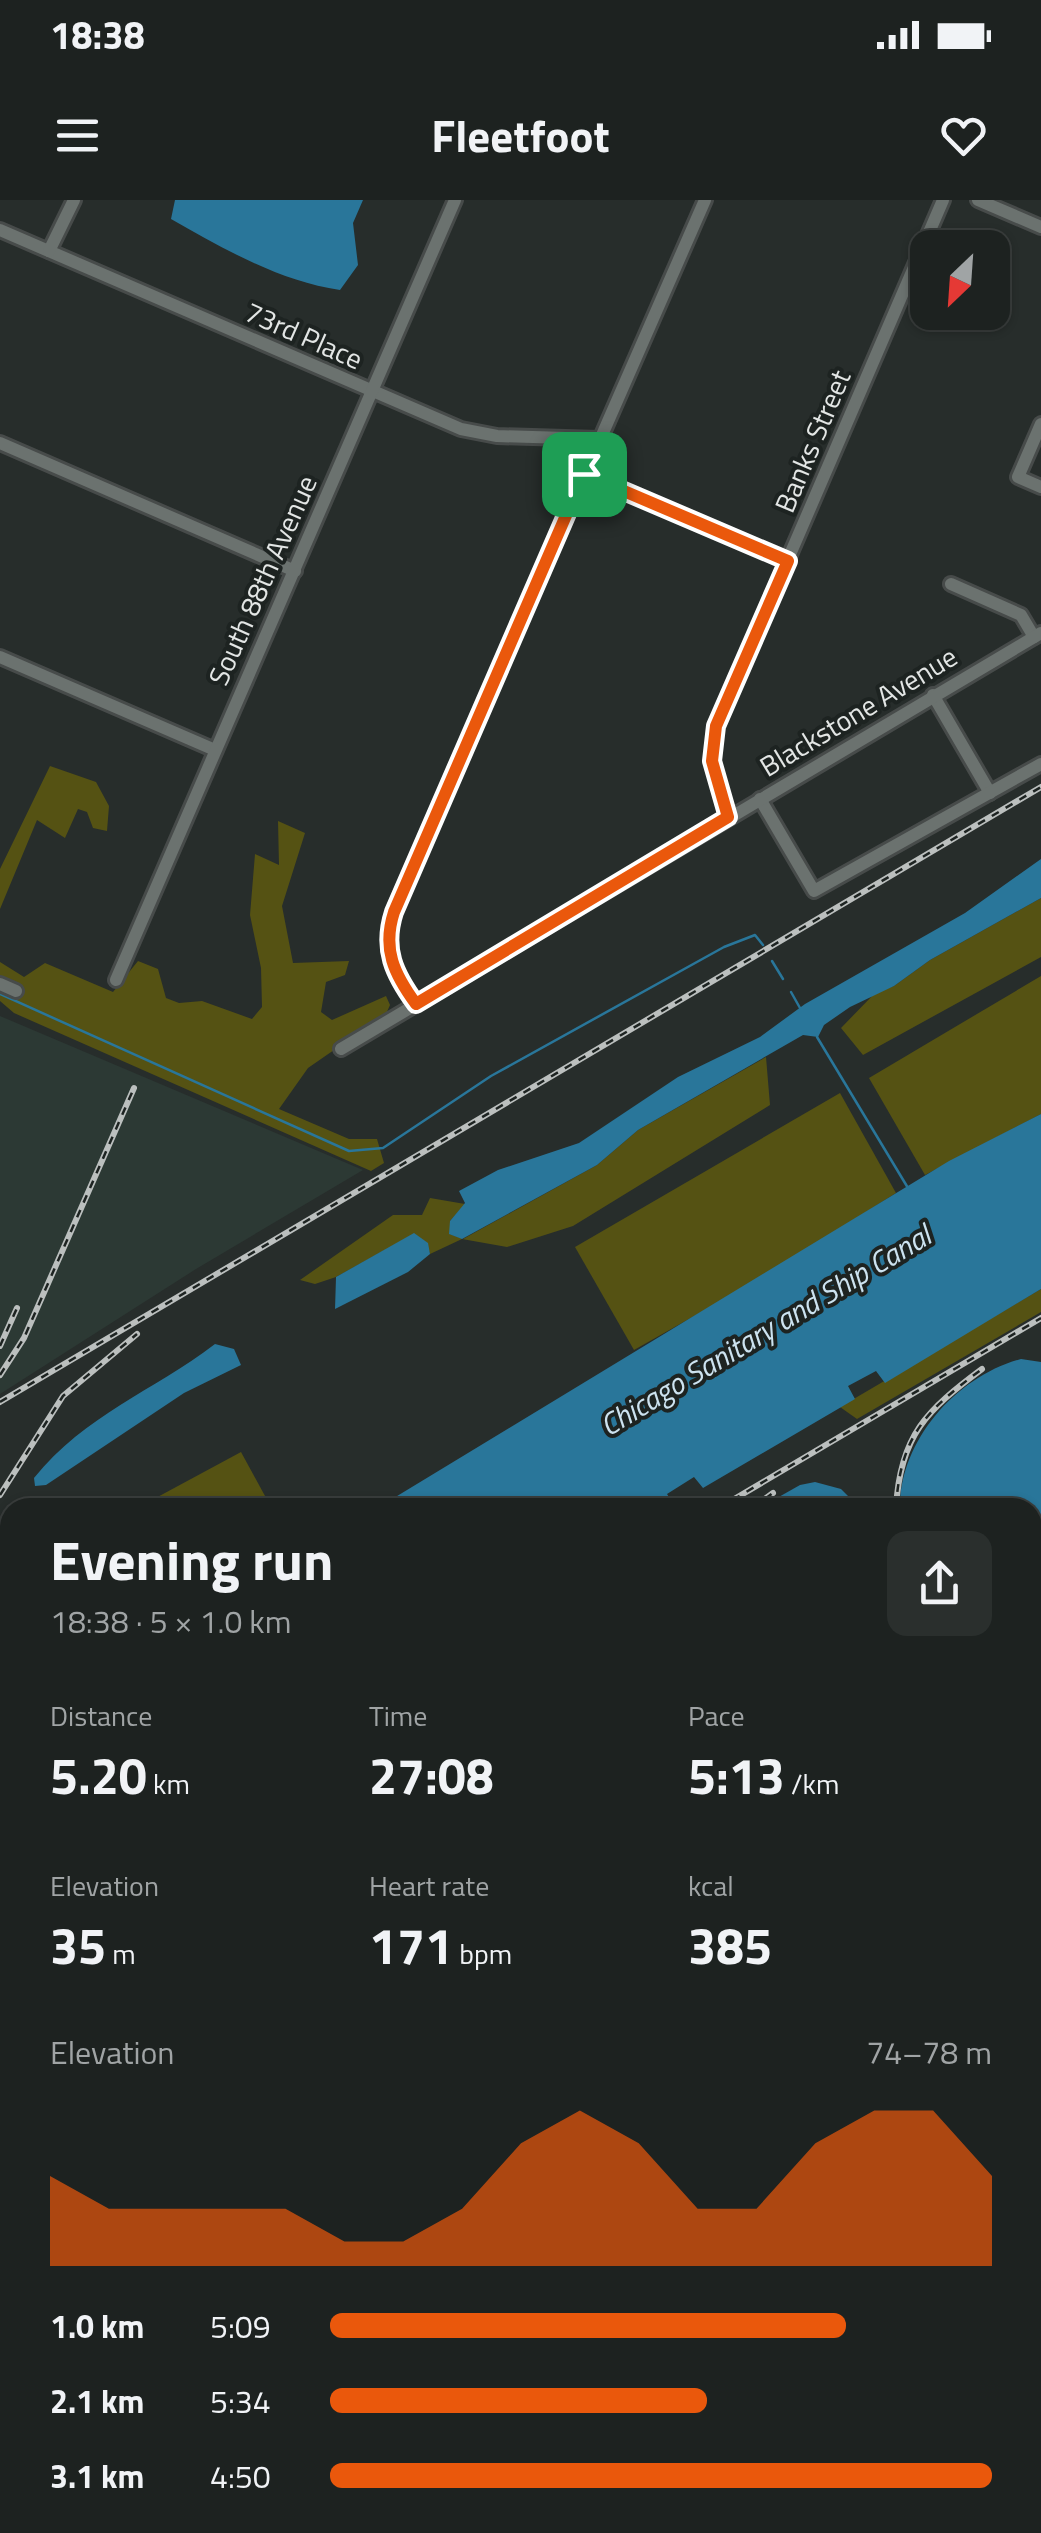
<!DOCTYPE html>
<html lang="en">
<head>
<meta charset="utf-8">
<style>
  body { margin:0; font-family:"Titillium Web",sans-serif; background:#2a2f2d; color:#f1f3f6; height:100vh; display:flex; flex-direction:column; font-size:38px; white-space:nowrap }
  * { box-sizing:border-box; margin:0 }
  p { font-size:32px; color:#a0a4a5 }
  .icon { flex:none; width:55px; height:55px; fill:none; stroke:currentColor; stroke-width:2; stroke-linecap:round; stroke-linejoin:round }
  .map { position:relative; flex:1; overflow:hidden }
  .sheet { position:absolute; left:0px; top:1298px; width:1042px; height:1038px; display:flex; flex-direction:column; background:#1d2220; border-radius:30px 30px 0 0; box-shadow:0 2px 8px #0004,0 0 0 2px #3b3f3e }
  .sheet>* { flex:none }
  .needle { width:65px; rotate:205deg }
  .buttons { position:absolute; left:910px; top:30px; display:grid; gap:20px }
  .buttons a { display:grid; place-items:center; width:100px; height:100px; border-radius:20px; background:#1d2220; box-shadow:0 2px 8px #0004,0 0 0 2px #3b3f3e; font-size:50px }
  .pin { position:absolute; display:grid; place-items:center; width:85px; height:85px; color:#fff; margin:-42px; border-radius:20px; box-shadow:0 5px 15px #0006 }
  .round { display:grid; place-items:center; flex:none; width:105px; height:105px; border-radius:20px; background:#2a2f2d }
  .headline { display:flex; align-items:center; justify-content:space-between; height:170px; padding:0 50px }
  h1 { font-size:55px; font-weight:700; line-height:75px }
  .figures { display:grid; grid-template-columns:repeat(3,1fr); gap:15px; height:170px; padding:10px 50px }
  .figures div { display:grid; align-content:center }
  .figures b { font-size:50px; font-weight:700 }
  .figures small { font-size:28px; font-weight:400 }
  .figures p { font-size:28px }
  .chart { height:280px; padding:20px 50px }
  .chart p { display:flex; justify-content:space-between }
  .chart svg { width:100%; height:180px; margin-top:10px; fill:#ea580c; opacity:.7 }
  ul { padding:0 50px; list-style:none; font-size:32px }
  li { display:grid; grid-template-columns:160px 120px 1fr; align-items:center; height:75px }
  li i { height:25px; border-radius:12px; background:#ea580c }
  .status { display:flex; justify-content:space-between; align-items:center; height:70px; padding:0 50px; background:#1d2220; direction:ltr }
  .status svg { height:28px; fill:currentColor }
  header { display:flex; justify-content:space-between; align-items:center; height:130px; padding:0 50px; background:#1d2220; font-size:45px; font-weight:700 }
  .map>svg:first-child { display:block }
  .built { fill:#2c3934 }
  .green { fill:#555213 }
  .water { fill:#29769a }
  .lines { fill:none; stroke-linecap:round; stroke-linejoin:round }
  .stream { stroke:#29769a; stroke-width:2.5 }
  .minor-casing { stroke:#474b4a; stroke-width:18 }
  .highway-casing { stroke:#474b4a; stroke-width:22 }
  .minor { stroke:#6b726f; stroke-width:12 }
  .highway { stroke:#5f934e; stroke-width:18 }
  .rail-casing { stroke:#bbbfbe; stroke-width:6 }
  .rail { stroke:#1d2321; stroke-width:2.5; stroke-dasharray:8; stroke-linecap:butt }
  .route-casing { stroke:#fff; stroke-width:20 }
  .route { stroke:#ea580c; stroke-width:12 }
  .labels { text-anchor:middle; dominant-baseline:central; stroke-width:8; stroke-linejoin:round; paint-order:stroke }
  .street-label { font-size:28px; fill:#e3e6e5; stroke:#1d2321 }
  .water-label { font-size:30px; font-style:italic; fill:#cde3f0; stroke:#1d2321 }
</style>
</head>
<body>
<div class="status"><b>18:38</b><svg viewBox="0 0 49 12"><path d="M0 12V9h3v3zM5 12V6h3v6zM10 12V3h3v9zM15 12V0h3v12zM26 1h20v11H26zM47 4h2v5h-2z"/></svg></div>
<header><svg class="icon" aria-label="menu" viewBox="0 0 24 24"><path d="M4 6h16M4 12h16M4 18h16"/></svg>Fleetfoot<svg class="icon" aria-label="heart" viewBox="0 0 24 24"><path d="M12 20l-8-8c-3-5 5-10 8-4 3-6 11-1 8 4z"/></svg></header>
<div class="map">
<svg width="1041" height="2333" viewBox="0 0 1041 2333">
  <rect width="100%" height="100%" fill="#272d2b"/>
  <g class="built">
    <polygon points="0,816 363,970 196,1069 0,1194"/>
    <polygon points="1041,2009 1041,2333 548,2333 560,2325 1032,2325 1032,2014"/>
  </g>
  <g class="green">
    <polygon points="50,566 96,582 109,606 107,631 93,628 87,612 78,609 65,638 37,620 0,709 0,669"/>
    <polygon points="278,621 305,633 282,706 293,763 349,761 345,775 326,782 321,812 332,820 386,796 390,805 386,814 308,868 279,909 349,939 377,939 384,963 371,971 14,813 0,801 0,762 24,777 45,763 113,792 138,761 158,769 166,798 179,803 202,801 252,819 262,807 261,768 250,715 255,654 279,665"/>
    <polygon points="1041,698 1041,757 863,855 841,828 875,793 894,786 930,760"/>
    <polygon points="1041,776 1041,914 925,975 869,878"/>
    <polygon points="766,857 770,905 573,1026 507,1047 462,1039 430,1054 427,1043 414,1034 336,1077 315,1084 300,1080 393,1015 422,1015 430,998 465,1004 450,1021 450,1034 463,1039 597,965 638,930"/>
    <polygon points="840,893 896,993 758,1080 634,1150 575,1047"/>
    <polygon points="1041,1089 1041,1112 857,1219 840,1207"/>
    <polygon points="241,1252 271,1307 139,1307"/>
    <polygon points="10,1378 10,1515 0,1521 0,1383"/>
  </g>
  <g class="water">
    <path d="M175,0H363L353,23L358,65L340,90C279,81 224,49 171,19Z"/>
    <polygon points="1041,659 1041,698 930,760 894,786 850,807 824,825 818,837 803,835 638,930 597,965 462,1039 449,1034 450,1021 465,1003 459,991 498,970 579,943 678,877 760,837 805,804 965,713"/>
    <polygon points="1041,914 1041,1089 885,1183 876,1171 848,1186 855,1199 703,1288 694,1277 667,1294 674,1305 669,1307 379,1307 949,961"/>
    <polygon points="414,1033 428,1043 430,1054 408,1072 335,1109 336,1077"/>
    <path d="M215,1144L234,1149L241,1165L184,1193L46,1285L35,1286L34,1278C86,1214 152,1192 215,1144Z"/>
    <path d="M1021,1159L1041,1162V1590L1032,1576V1308L900,1307C900,1240 957,1176 1021,1159Z"/>
    <polygon points="815,1282 841,1289 859,1307 761,1307 800,1285"/>
    <polygon points="10,1515 10,1686 0,1692 0,1521"/>
    <polygon points="10,1748 10,2099 0,2082 0,1755"/>
    <polygon points="320,2325 471,2325 459,2333 307,2333"/>
  </g>
  <g class="lines">
    <g class="stream">
      <polyline points="772,761 783,779"/>
      <polyline points="791,792 800,808"/>
      <polyline points="0,794 349,951 383,948 491,876 724,747 755,735 763,745"/>
      <polyline points="817,837 908,988"/>
    </g>
    <defs>
      <g id="minor">
        <polyline points="978,0 1041,27"/>
        <polyline points="0,30 461,229 497,236 599,239"/>
        <polyline points="49,51 74,0"/>
        <polyline points="1041,224 1018,277 1041,287"/>
        <polyline points="0,243 295,371"/>
        <polyline points="585,275 788,361"/>
        <polyline points="951,384 1021,415 1034,437"/>
        <polyline points="0,457 215,550"/>
        <polyline points="933,495 990,593"/>
        <polyline points="760,599 814,691 1041,564"/>
        <polyline points="727,617 712,561 716,526 943,0"/>
        <polyline points="116,780 455,0"/>
        <polyline points="0,784 16,791"/>
        <path d="M415,804C391,770 382,744 397,703L705,0"/>
        <polyline points="341,849 1041,433"/>
        <polyline points="1032,2005 1041,1999"/>
        <polyline points="980,2325 986,2333"/>
        <polyline points="522,2333 535,2325"/>
      </g>
      <g id="highway">
        <polyline points="1032,1769 1041,1767"/>
        <polyline points="1032,1805 1041,1803"/>
        <polyline points="156,2333 167,2325"/>
        <polyline points="215,2333 227,2325"/>
      </g>
    </defs>
    <use href="#minor" class="minor-casing"/>
    <use href="#highway" class="highway-casing"/>
    <use href="#minor" class="minor"/>
    <use href="#highway" class="highway"/>
    <defs>
      <g id="rail">
        <polyline points="0,1146 17,1108"/>
        <polyline points="0,1175 24,1138 134,888"/>
        <polyline points="0,1202 1041,587"/>
        <polyline points="0,1295 63,1196 137,1134"/>
        <polyline points="719,1308 1041,1118"/>
        <polyline points="752,1308 773,1293"/>
        <path d="M896,1308C900,1235 927,1210 982,1169"/>
        <polyline points="1032,1582 1041,1596"/>
        <polyline points="0,1731 10,1725"/>
      </g>
    </defs>
    <use href="#rail" class="rail-casing"/>
    <use href="#rail" class="rail"/>
  </g>
  <g class="lines">
    <defs>
      <path id="route" d="M584,274L788,361L716,526L712,561L728,617L416,804C394,774 382,749 394,712Z"/>
    </defs>
    <use href="#route" class="route-casing"/>
    <use href="#route" class="route"/>
  </g>
  <g class="labels">
    <g class="street-label">
      <text transform="translate(304 135) rotate(24)">73rd Place</text>
      <text transform="translate(812 241) rotate(-67)">Banks Street</text>
      <text transform="translate(262 380) rotate(-66)">South 88th Avenue</text>
      <text transform="translate(858 511) rotate(-31)">Blackstone Avenue</text>
    </g>
    <g class="water-label">
      <text transform="translate(765 1130) rotate(-31)">Chicago Sanitary and Ship Canal</text>
    </g>
  </g>
</svg>
<div class="buttons">
<a><svg class="needle" viewBox="-14 -14 28 28"><path d="M0-13l5 13h-10z" fill="#e53935"/><path d="M0 13l5-13h-10z" fill="#a0a4a5"/></svg></a>
</div>
<div class="pin" style="left:584px;top:274px;background:#1e9e55"><svg class="icon" aria-label="arrive" viewBox="0 0 24 24"><path d="M6 21V4h12l-3 4 3 4H6"/></svg></div>
<section class="sheet">
<div class="headline"><div><h1>Evening run</h1><p>18:38 · 5 × 1.0 km</p></div><a class="round"><svg class="icon" aria-label="share" viewBox="0 0 24 24"><path d="M12 15V3M7 8l5-5 5 5M5 13v7h14v-7"/></svg></a></div>
<div class="figures">
<div><p>Distance</p><b>5.20<small> km</small></b></div>
<div><p>Time</p><b>27:08</b></div>
<div><p>Pace</p><b>5:13<small> /km</small></b></div>
</div>
<div class="figures">
<div><p>Elevation</p><b>35<small> m</small></b></div>
<div><p>Heart rate</p><b>171<small> bpm</small></b></div>
<div><p>kcal</p><b>385</b></div>
</div>
<div class="chart"><p><span>Elevation</span>74–78 m</p>
<svg viewBox="0 0 160 44" preserveAspectRatio="none"><path d="M0 44V22L10 30L20 30L30 30L40 30L50 38L60 38L70 30L80 14L90 6L100 14L110 30L120 30L130 14L140 6L150 6L160 22V44z"/></svg>
</div>
<ul>
<li><b>1.0 km</b>5:09<i style="width:78%"></i></li>
<li><b>2.1 km</b>5:34<i style="width:57%"></i></li>
<li><b>3.1 km</b>4:50<i style="width:100%"></i></li>
</ul>
</section>
</div>
</body>
</html>
